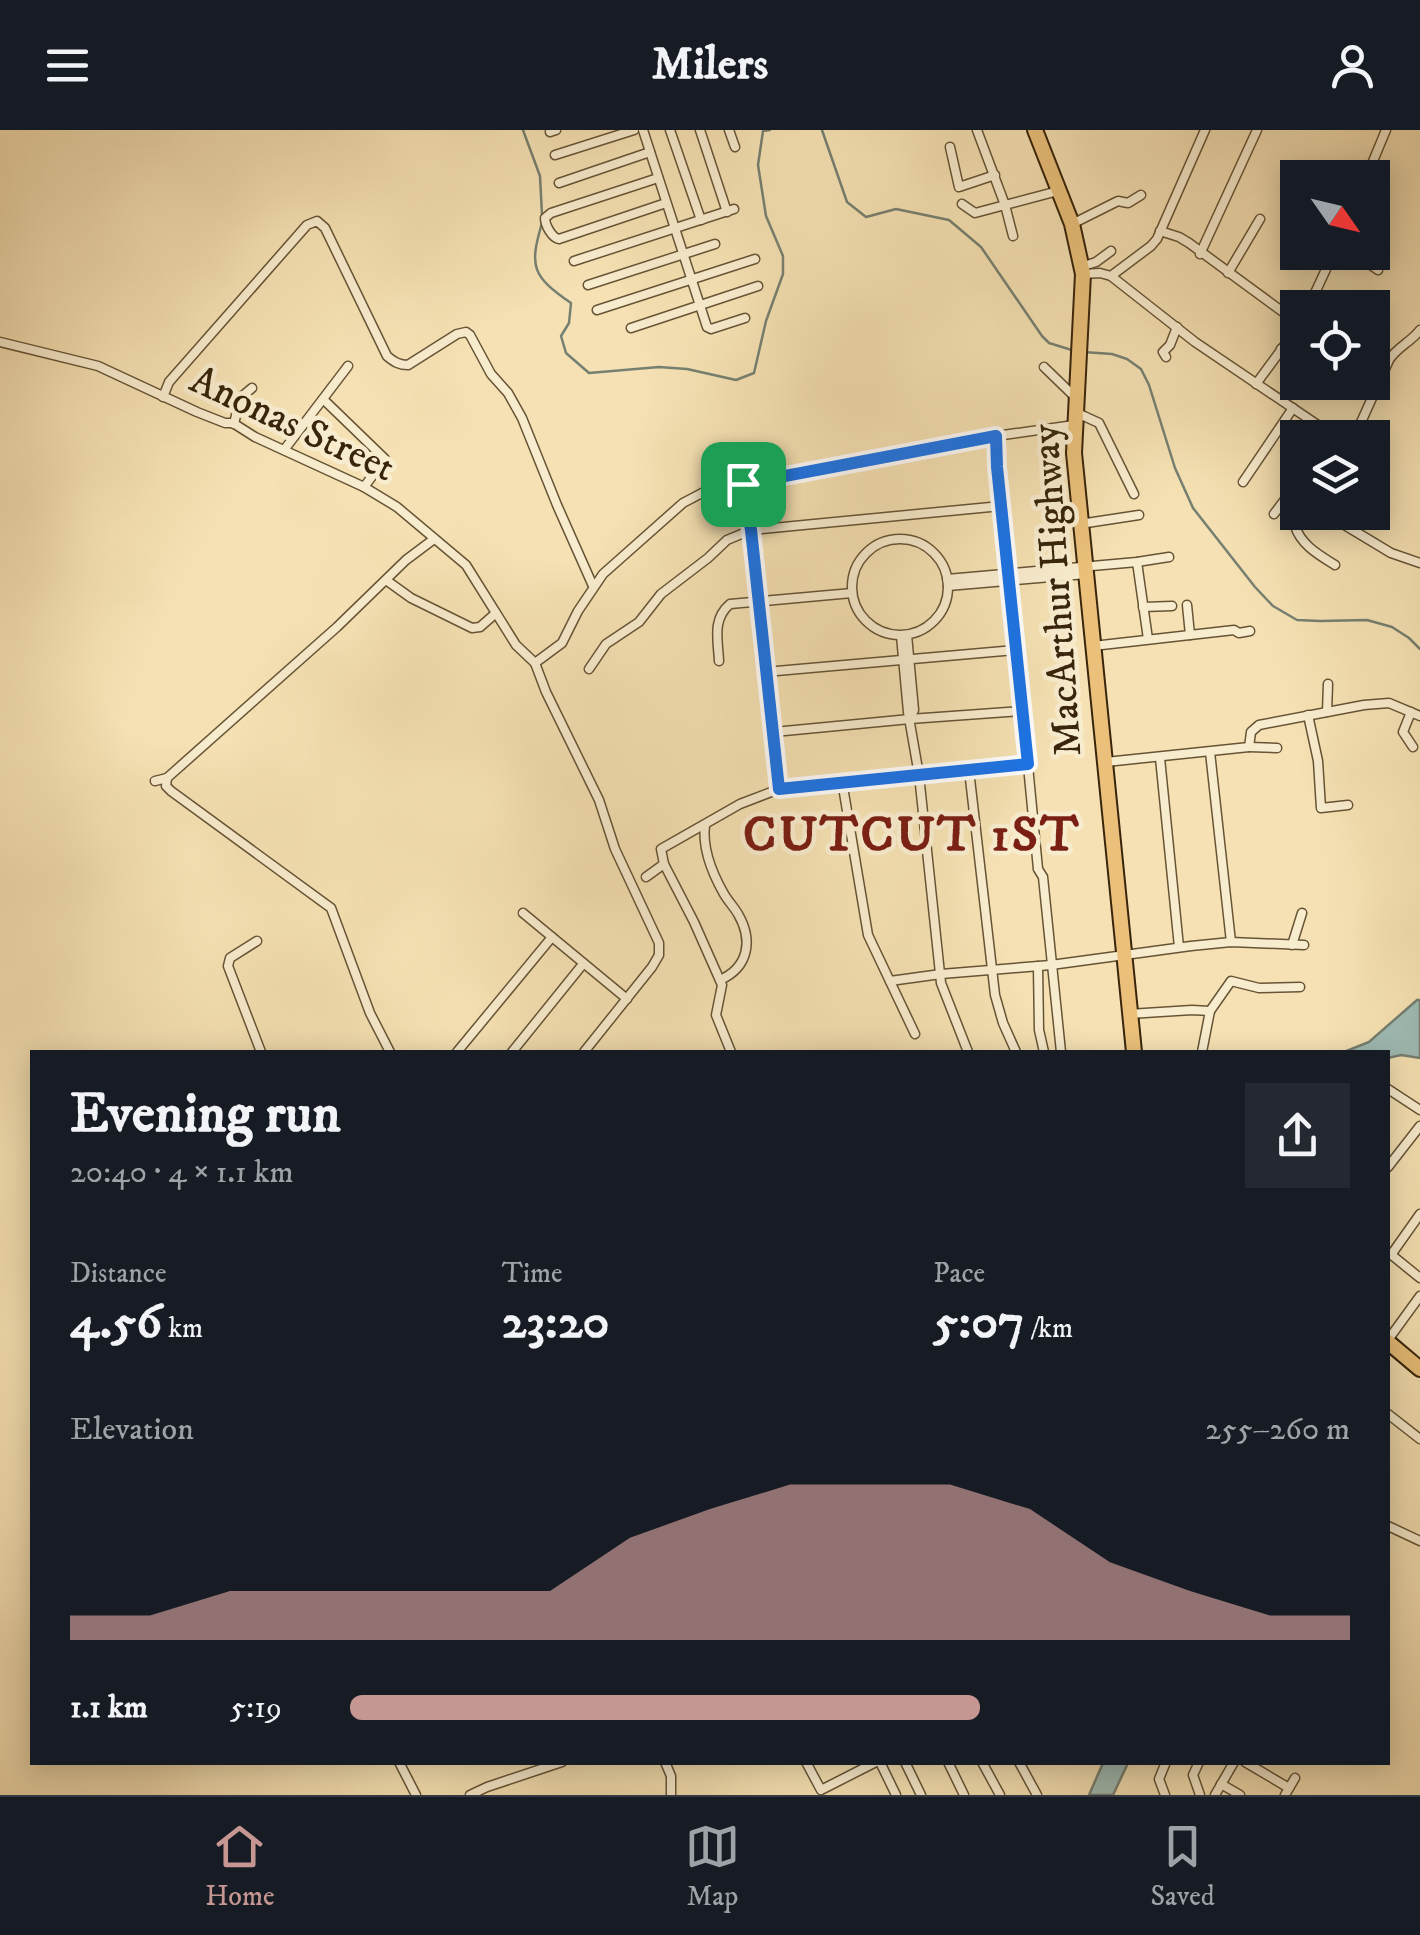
<!DOCTYPE html>
<html lang="en">
<head>
<meta charset="utf-8">
<style>
  body { margin:0; font-family:"IM FELL DW Pica",serif; background:#242831; color:#f1f3f6; height:100vh; display:flex; flex-direction:column; font-size:38px; white-space:nowrap }
  * { box-sizing:border-box; margin:0 }
  p { font-size:32px; color:#9ea1a6 }
  .icon { flex:none; width:55px; height:55px; fill:none; stroke:currentColor; stroke-width:2; stroke-linecap:round; stroke-linejoin:round }
  .map { position:relative; flex:1; overflow:hidden }
  .side { position:absolute; left:30px; top:920px; width:1360px; height:715px; display:flex; flex-direction:column; background:#171b24; border-radius:0px; box-shadow:0 5px 25px #0003 }
  .side>* { flex:none }
  .needle { width:65px; rotate:124deg }
  .fabs { position:absolute; left:1280px; top:30px; display:grid; gap:20px }
  .fabs a { display:grid; place-items:center; width:110px; height:110px; border-radius:0px; background:#171b24; box-shadow:0 5px 25px #0003; font-size:50px }
  .pin { position:absolute; display:grid; place-items:center; width:85px; height:85px; color:#fff; margin:-42px; border-radius:20px; box-shadow:0 5px 15px #0006 }
  .round { display:grid; place-items:center; flex:none; width:105px; height:105px; border-radius:0px; background:#242831 }
  .overview { display:flex; align-items:center; justify-content:space-between; height:170px; padding:0 40px }
  h1 { font-size:55px; font-weight:700; line-height:75px }
  .stats { display:grid; grid-template-columns:repeat(3,1fr); gap:15px; height:170px; padding:10px 40px }
  .stats div { display:grid; align-content:center }
  .stats b { font-size:50px; font-weight:700 }
  .stats small { font-size:28px; font-weight:400 }
  .stats p { font-size:28px }
  .chart { height:280px; padding:20px 40px }
  .chart p { display:flex; justify-content:space-between }
  .chart svg { width:100%; height:180px; margin-top:10px; fill:#c59692; opacity:.7 }
  ul { padding:0 40px; list-style:none; font-size:32px }
  li { display:grid; grid-template-columns:160px 120px 1fr; align-items:center; height:75px }
  li i { height:25px; border-radius:12px; background:#c59692 }
  header { display:flex; justify-content:space-between; align-items:center; height:130px; padding:0 40px; background:#171b24; font-size:45px; font-weight:700 }
  .tabs { display:flex; justify-content:space-around; align-items:center; height:140px; border-top:2px solid #363941; background:#171b24; font-size:28px; color:#9ea1a6 }
  .tabs a { display:grid; justify-items:center; gap:5px }
  .tabs .current { color:#c59692 }
  .map>svg:first-child { display:block }
  .water { fill:#9fbcb5; stroke:#768071; stroke-width:2.5 }
  .lines { fill:none; stroke-linecap:round; stroke-linejoin:round }
  .stream { stroke:#768071; stroke-width:2.5 }
  .minor-casing { stroke:#675435; stroke-width:11 }
  .trunk-casing { stroke:#38250b; stroke-width:18 }
  .minor { stroke:#f8ecce; stroke-width:8 }
  .trunk { stroke:#eac07a; stroke-width:14 }
  .route-casing { stroke:#fff; stroke-width:20 }
  .route { stroke:#1a73e8; stroke-width:12 }
  .labels { text-anchor:middle; dominant-baseline:central; stroke-width:9; stroke-linejoin:round; paint-order:stroke }
  .street-label { font-size:40px; fill:#38250b; stroke:#f8ecce }
  .district-label { font-size:50px; font-weight:bold; letter-spacing:2.5px; fill:#7a1f14; stroke:#f8ecce }
</style>
</head>
<body>
<header><svg class="icon" aria-label="menu" viewBox="0 0 24 24"><path d="M4 6h16M4 12h16M4 18h16"/></svg>Milers<svg class="icon" aria-label="person" viewBox="0 0 24 24"><circle cx="12" cy="8" r="4"/><path d="M4 21q1-7 8-7t8 7"/></svg></header>
<div class="map">
<svg width="1420" height="1665" viewBox="0 0 1420 1665">
  <rect width="100%" height="100%" fill="#f5e1b3"/>
  <filter id="stains"><feTurbulence type="fractalNoise" baseFrequency=".002" numOctaves="4"/><feColorMatrix values="0 0 0 0 .2 0 0 0 0 .09 0 0 0 0 .02 0 0 0 .5 -.17"/></filter>
  <radialGradient id="worn" r=".72"><stop offset=".6" stop-color="#630" stop-opacity="0"/><stop offset="1" stop-color="#630" stop-opacity=".3"/></radialGradient>
  <g class="water">
    <polygon points="1417,870 1420,870 1420,928 1401,925 1388,928 1388,922 1344,922 1369,912"/>
    <polygon points="1103,1633 1128,1633 1113,1665 1089,1665"/>
  </g>
  <g class="lines">
    <g class="stream">
      <polyline points="523,0 540,46 542,85"/>
      <polyline points="822,0 847,72 866,87 896,79 949,90 981,117 1042,206 1049,213 1075,221"/>
      <path d="M542,93C529,137 532,146 571,173L569,193L561,206L566,223L589,243L659,237L687,239L736,250L754,243L766,191L783,144V126L766,86L758,35L763,1L770,0"/>
      <polyline points="1083,222 1112,224 1127,229 1141,239 1149,255 1175,338 1193,378 1255,457 1273,476 1297,490 1320,491 1367,490 1392,497 1409,508 1420,519"/>
    </g>
    <defs>
      <g id="minor">
        <polyline points="643,0 707,197 711,199 745,188"/>
        <polyline points="670,0 701,90"/>
        <polyline points="700,0 727,82"/>
        <polyline points="729,0 735,17"/>
        <polyline points="550,2 556,0"/>
        <polyline points="950,17 959,57 995,45"/>
        <polyline points="555,25 634,0"/>
        <path d="M658,48L551,83L545,88C545,95 552,108 559,109L666,73"/>
        <polyline points="1366,48 1386,0"/>
        <polyline points="559,53 650,22"/>
        <polyline points="962,74 975,83 1005,75 977,0"/>
        <polyline points="1072,94 1118,71 1128,73 1141,65"/>
        <polyline points="1160,101 1179,107 1189,113 1298,193"/>
        <polyline points="1013,106 1005,75 1058,61"/>
        <polyline points="1372,115 1378,107"/>
        <polyline points="1352,122 1378,140"/>
        <polyline points="1200,124 1257,0"/>
        <polyline points="574,131 734,79"/>
        <polyline points="1081,137 1096,132 1111,121"/>
        <polyline points="1228,143 1260,89"/>
        <polyline points="1083,144 1100,143 1111,146 1195,212 1337,308"/>
        <polyline points="1111,146 1151,116 1157,109 1205,0"/>
        <polyline points="588,155 715,114"/>
        <polyline points="1308,178 1334,122"/>
        <polyline points="597,180 755,129"/>
        <polyline points="631,198 758,156"/>
        <polyline points="0,212 98,236 197,282 225,293 233,293 255,307 364,357 397,377 466,435 516,515 535,533 562,513 578,481 603,444 683,373 702,363 996,306 1074,295"/>
        <polyline points="1281,219 1298,230"/>
        <polyline points="1166,227 1163,222 1170,215 1177,197"/>
        <polyline points="1044,237 1076,268"/>
        <polyline points="1256,254 1298,197"/>
        <path d="M163,267L169,252L307,95L317,91L325,98L387,226C394,232 399,235 408,235L457,204L466,202L470,205L491,244L508,263L522,288L557,375L593,456"/>
        <polyline points="323,269 385,329 364,357"/>
        <polyline points="1075,282 1099,293 1134,364"/>
        <polyline points="234,294 240,268 252,258"/>
        <polyline points="996,306 1038,739 1043,747 1061,922"/>
        <path d="M1354,308L1389,230C1397,217 1411,212 1420,200"/>
        <polyline points="284,320 348,236"/>
        <polyline points="1243,352 1293,278"/>
        <polyline points="743,354 751,400 779,659"/>
        <path d="M1311,382L1295,396C1301,415 1319,425 1335,435"/>
        <polyline points="1323,382 1391,423 1420,433"/>
        <polyline points="1274,384 1298,352"/>
        <polyline points="1080,394 1139,385"/>
        <circle cx="900" cy="457" r="48"/>
        <polyline points="1137,432 1148,509"/>
        <polyline points="947,449 1137,432 1169,427"/>
        <polyline points="386,450 411,468 472,498 480,497 496,483"/>
        <polyline points="948,456 1086,444"/>
        <polyline points="1187,475 1190,505"/>
        <polyline points="1143,477 1172,476"/>
        <polyline points="907,505 914,580 910,589"/>
        <polyline points="901,506 908,582 919,645 941,853 968,922"/>
        <polyline points="1093,516 1234,500 1239,503 1250,501"/>
        <path d="M719,531C718,510 712,489 730,474L852,463"/>
        <polyline points="535,533 546,562 599,670 615,719 659,813 659,825 652,837 584,922"/>
        <polyline points="589,539 606,514 639,492 661,464 708,428 727,410 751,400 1001,376"/>
        <polyline points="765,542 1015,520"/>
        <polyline points="1327,582 1328,554"/>
        <polyline points="1411,582 1403,602 1413,617"/>
        <polyline points="1308,585 1318,631 1321,678 1348,675"/>
        <polyline points="774,602 910,589 1022,581"/>
        <polyline points="1249,617 1277,618"/>
        <polyline points="1210,622 1231,812"/>
        <polyline points="1160,628 1179,817"/>
        <polyline points="1106,632 1249,617 1251,602 1259,595 1364,575 1389,573 1420,586"/>
        <polyline points="969,640 995,865 1003,893 1016,922"/>
        <polyline points="167,648 166,656 171,661 331,778 370,883 390,922"/>
        <polyline points="155,651 167,648 337,497 406,430 434,409"/>
        <polyline points="842,651 868,805 915,904"/>
        <path d="M705,695C702,719 712,743 724,764C728,771 734,777 738,784C753,810 749,837 720,850"/>
        <polyline points="646,747 664,734"/>
        <polyline points="523,783 627,869"/>
        <polyline points="257,811 230,828 228,836 261,922"/>
        <polyline points="1292,815 1302,783"/>
        <polyline points="1038,836 1039,900 1044,922"/>
        <polyline points="890,851 941,844 1051,835 1191,816 1231,812 1304,815"/>
        <polyline points="1210,881 1231,851 1259,858 1300,857"/>
        <polyline points="1129,884 1192,880 1210,881 1202,922"/>
        <polyline points="457,922 552,807"/>
        <polyline points="512,922 583,834"/>
        <polyline points="731,922 716,885 722,855 694,792 664,734 661,719 740,674 779,659 1028,634"/>
        <polyline points="1388,959 1420,980"/>
        <polyline points="1388,1037 1420,996"/>
        <polyline points="1388,1122 1420,1148"/>
        <polyline points="1391,1125 1420,1084"/>
        <polyline points="1388,1210 1420,1166"/>
        <polyline points="1388,1284 1420,1309"/>
        <polyline points="1388,1396 1420,1411"/>
        <polyline points="399,1632 416,1665"/>
        <polyline points="665,1632 671,1646 671,1665"/>
        <polyline points="806,1632 821,1660 876,1632"/>
        <polyline points="880,1632 896,1665"/>
        <polyline points="905,1632 921,1665"/>
        <polyline points="948,1632 964,1665"/>
        <polyline points="982,1632 1000,1665"/>
        <polyline points="1019,1632 1037,1665"/>
        <polyline points="1199,1632 1193,1645 1200,1665"/>
        <polyline points="1245,1632 1289,1658"/>
        <polyline points="1221,1654 1240,1665"/>
        <polyline points="470,1665 487,1657 562,1632"/>
        <polyline points="1165,1665 1159,1649 1166,1632"/>
        <polyline points="1215,1665 1234,1632"/>
        <polyline points="1285,1665 1295,1648"/>
      </g>
      <g id="trunk">
        <polyline points="1035,0 1072,94 1083,144 1074,323 1134,922"/>
        <polyline points="1388,1212 1420,1239"/>
      </g>
    </defs>
    <use href="#minor" class="minor-casing"/>
    <use href="#trunk" class="trunk-casing"/>
    <use href="#minor" class="minor"/>
    <use href="#trunk" class="trunk"/>
  </g>
  <g class="lines">
    <defs>
      <polygon id="route" points="996,306 997,337 1028,634 779,659 751,400 743,354"/>
    </defs>
    <use href="#route" class="route-casing"/>
    <use href="#route" class="route"/>
  </g>
  <g class="labels">
    <g class="street-label">
      <text transform="translate(292 295) rotate(25)">Anonas Street</text>
      <text transform="translate(1058 460) rotate(-94)">MacArthur Highway</text>
    </g>
    <g class="district-label">
      <text x="912" y="705">CUTCUT 1ST</text>
    </g>
  </g>
  <rect width="100%" height="100%" filter="url(#stains)"/>
  <rect width="100%" height="100%" fill="url(#worn)"/>
</svg>
<div class="fabs">
<a><svg class="needle" viewBox="-14 -14 28 28"><path d="M0-13l5 13h-10z" fill="#e53935"/><path d="M0 13l5-13h-10z" fill="#9ea1a6"/></svg></a>
<a><svg class="icon" aria-label="locate" viewBox="0 0 24 24"><circle cx="12" cy="12" r="6"/><path d="M12 2v4M12 18v4M2 12h4M18 12h4"/></svg></a>
<a><svg class="icon" aria-label="layers" viewBox="0 0 24 24"><path d="M12 4l9 5-9 5-9-5zM3 14l9 5 9-5"/></svg></a>
</div>
<div class="pin" style="left:743px;top:354px;background:#1e9e55"><svg class="icon" aria-label="arrive" viewBox="0 0 24 24"><path d="M6 21V4h12l-3 4 3 4H6"/></svg></div>
<section class="side">
<div class="overview"><div><h1>Evening run</h1><p>20:40 · 4 × 1.1 km</p></div><a class="round"><svg class="icon" aria-label="share" viewBox="0 0 24 24"><path d="M12 15V3M7 8l5-5 5 5M5 13v7h14v-7"/></svg></a></div>
<div class="stats">
<div><p>Distance</p><b>4.56<small> km</small></b></div>
<div><p>Time</p><b>23:20</b></div>
<div><p>Pace</p><b>5:07<small> /km</small></b></div>
</div>
<div class="chart"><p><span>Elevation</span>255–260 m</p>
<svg viewBox="0 0 160 44" preserveAspectRatio="none"><path d="M0 44V38L10 38L20 32L30 32L40 32L50 32L60 32L70 19L80 12L90 6L100 6L110 6L120 12L130 25L140 32L150 38L160 38V44z"/></svg>
</div>
<ul>
<li><b>1.1 km</b>5:19<i style="width:63%"></i></li>
</ul>
</section>
</div>
<nav class="tabs">
<a class="current"><svg class="icon" aria-label="home" viewBox="0 0 24 24"><path d="M3 11l9-7 9 7M6 9v11h12V9"/></svg>Home</a>
<a><svg class="icon" aria-label="map" viewBox="0 0 24 24"><path d="M3 6l6-2 6 2 6-2v14l-6 2-6-2-6 2zM9 4v14M15 6v14"/></svg>Map</a>
<a><svg class="icon" aria-label="saved" viewBox="0 0 24 24"><path d="M7 4h10v16l-5-4-5 4z"/></svg>Saved</a>
</nav>
</body>
</html>
